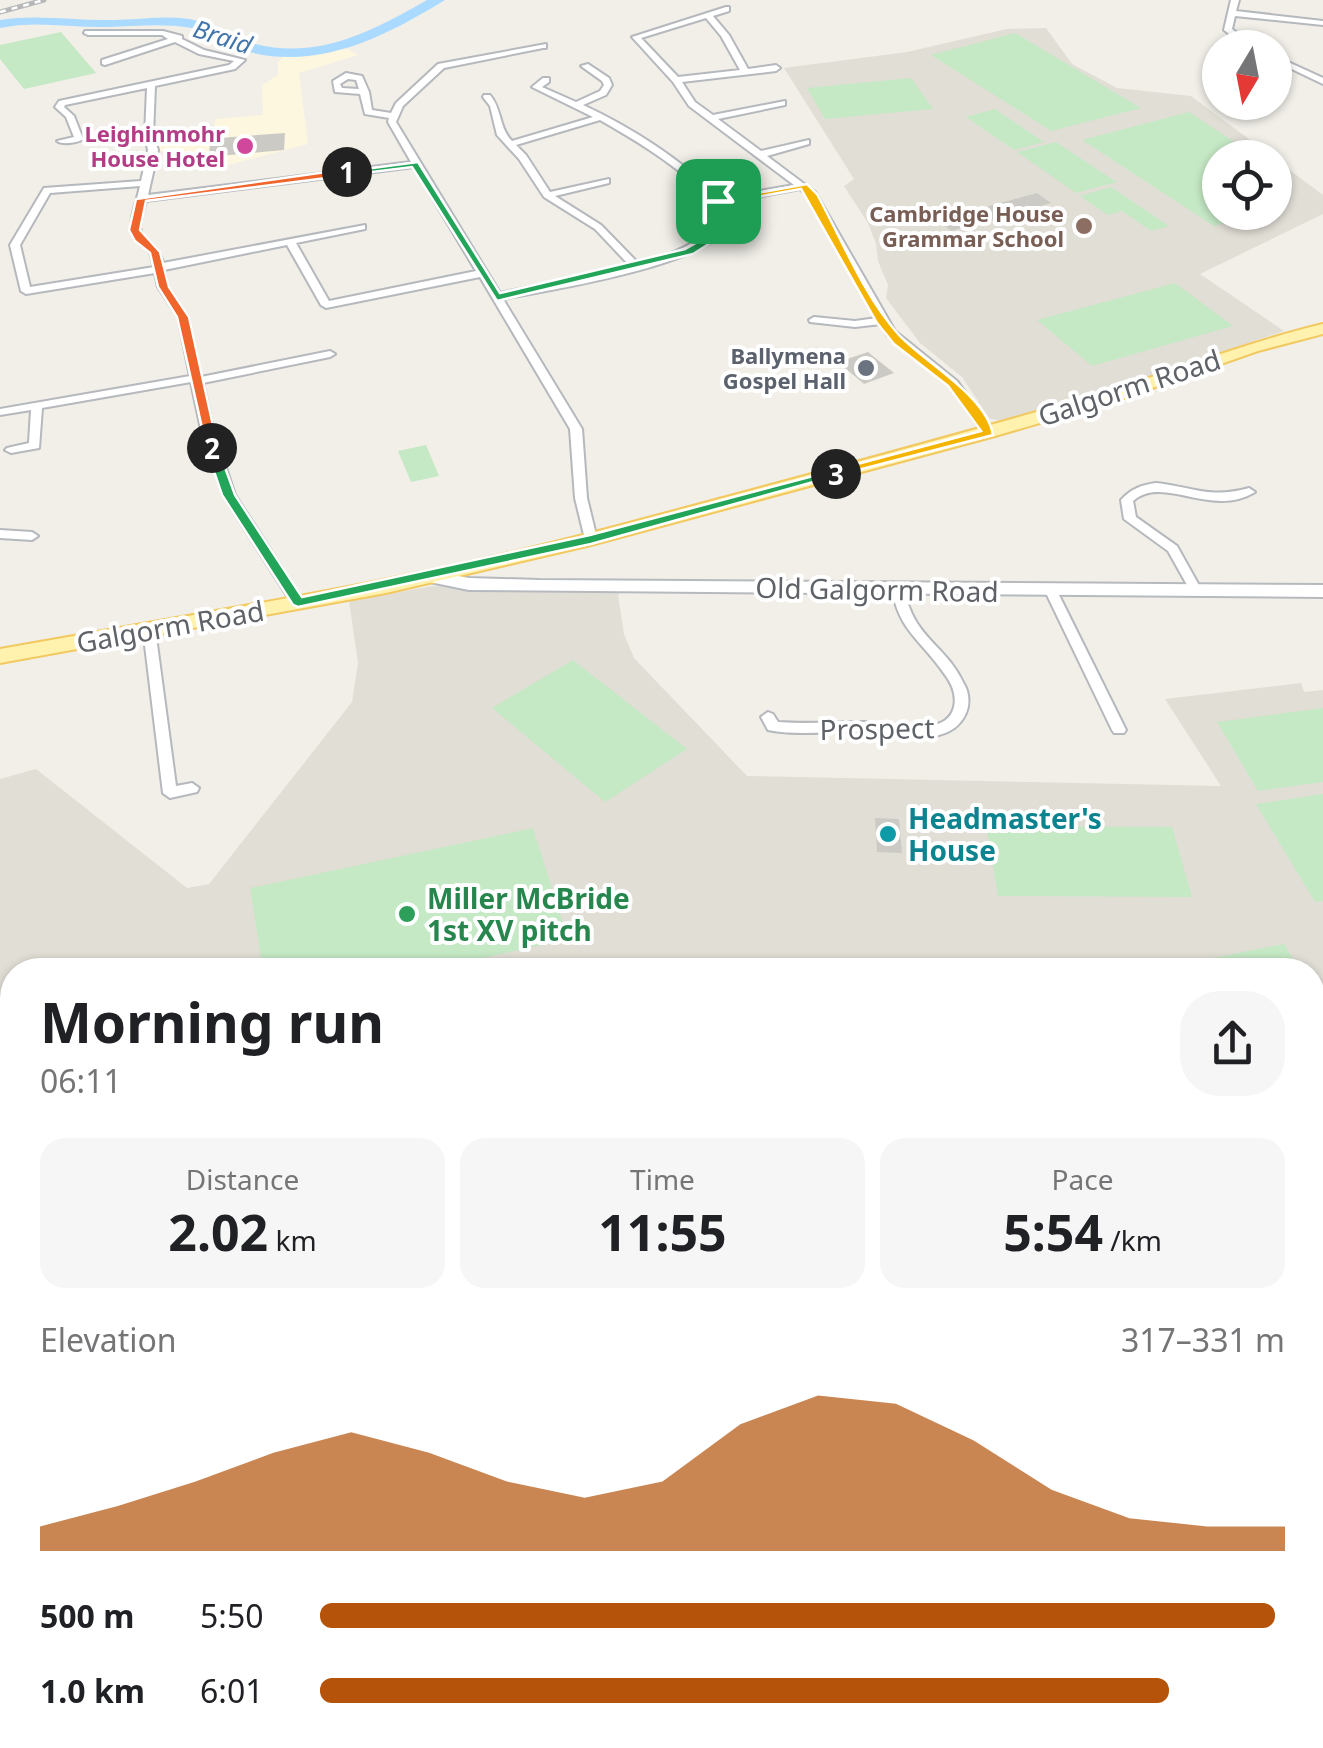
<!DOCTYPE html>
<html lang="en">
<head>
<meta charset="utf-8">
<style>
  body { margin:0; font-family:"Noto Sans",sans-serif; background:#f6f6f6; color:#202124; height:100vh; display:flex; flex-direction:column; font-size:38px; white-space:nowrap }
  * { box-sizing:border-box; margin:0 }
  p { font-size:32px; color:#757577 }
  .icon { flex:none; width:55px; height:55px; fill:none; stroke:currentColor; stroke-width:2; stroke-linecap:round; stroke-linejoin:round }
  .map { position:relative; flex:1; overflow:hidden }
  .sheet { position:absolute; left:0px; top:958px; width:1325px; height:792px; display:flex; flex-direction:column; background:#fff; border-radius:40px 40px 0 0; box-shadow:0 2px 8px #0004 }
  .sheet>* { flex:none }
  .needle { width:65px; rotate:190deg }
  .controls { position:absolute; left:1202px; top:30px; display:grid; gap:20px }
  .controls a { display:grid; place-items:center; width:90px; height:90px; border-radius:50%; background:#fff; box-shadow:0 2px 8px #0004; font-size:50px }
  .pin { position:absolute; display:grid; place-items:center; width:85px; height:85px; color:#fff; margin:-42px; border-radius:20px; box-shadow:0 5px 15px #0006 }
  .km { position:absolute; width:50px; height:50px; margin:-25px; border-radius:50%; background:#222; color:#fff; font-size:28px; line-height:50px; text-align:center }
  .round { display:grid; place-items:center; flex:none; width:105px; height:105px; border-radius:40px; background:#f6f6f6 }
  .head { display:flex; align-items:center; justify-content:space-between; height:170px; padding:0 40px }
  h1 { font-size:55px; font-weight:700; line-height:75px }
  .stats { display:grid; grid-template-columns:repeat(3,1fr); gap:15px; height:170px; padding:10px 40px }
  .stats div { display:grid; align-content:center; border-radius:25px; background:#f6f6f6; text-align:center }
  .stats b { font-size:50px; font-weight:700 }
  .stats small { font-size:28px; font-weight:400 }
  .stats p { font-size:28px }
  .chart { height:280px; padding:20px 40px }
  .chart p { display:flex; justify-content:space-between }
  .chart svg { width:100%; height:180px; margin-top:10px; fill:#b45309; opacity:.7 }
  ul { padding:0 40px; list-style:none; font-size:32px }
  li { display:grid; grid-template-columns:160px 120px 1fr; align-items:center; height:75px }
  li i { height:25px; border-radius:12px; background:#b45309 }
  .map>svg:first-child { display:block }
  .commercial { fill:#fef7e0 }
  .education { fill:#e1ded6 }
  .green { fill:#c5e8c5 }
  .water { fill:#aadaff }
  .building { fill:#cccac5 }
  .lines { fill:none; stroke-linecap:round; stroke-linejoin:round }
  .street-casing { stroke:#b5b8bc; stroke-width:4 }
  .secondary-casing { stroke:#b6babf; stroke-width:4 }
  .primary-casing { stroke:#f2c960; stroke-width:4 }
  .street { fill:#fff; fill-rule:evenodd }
  .secondary { fill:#fff; fill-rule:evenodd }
  .primary { fill:#fff2af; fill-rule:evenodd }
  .rail-far1-casing { stroke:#b6b7b8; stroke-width:5 }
  .rail-casing { stroke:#b6b7b8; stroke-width:9 }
  .rail-far1 { stroke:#fff; stroke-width:2.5; stroke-dasharray:6; stroke-linecap:butt }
  .rail { stroke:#fff; stroke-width:5; stroke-dasharray:15; stroke-linecap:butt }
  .split-1 { fill:#22a559; stroke:#fff; stroke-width:2.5 }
  .split-2 { fill:#f0652b; stroke:#fff; stroke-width:2.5 }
  .split-3 { fill:#22a559; stroke:#fff; stroke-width:2.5 }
  .split-4 { fill:#f5b400; stroke:#fff; stroke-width:2.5 }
  .hotel-dot { fill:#d1479c; stroke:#fff; stroke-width:4 }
  .education-dot { fill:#8d6e63; stroke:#fff; stroke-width:4 }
  .worship-dot { fill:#6b7280; stroke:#fff; stroke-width:4 }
  .culture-dot { fill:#0f9aa8; stroke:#fff; stroke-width:4 }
  .leisure-dot { fill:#2e9e5b; stroke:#fff; stroke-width:4 }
  .labels { text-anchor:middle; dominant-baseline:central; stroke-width:8; stroke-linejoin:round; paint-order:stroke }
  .far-hotel-label { font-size:22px; font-weight:bold; fill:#b23c85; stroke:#fff; text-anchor:end }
  .far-education-label { font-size:22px; font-weight:bold; fill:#785e54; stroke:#fff; text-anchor:end }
  .far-worship-label { font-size:22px; font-weight:bold; fill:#5b616d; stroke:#fff; text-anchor:end }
  .far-water-label { font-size:25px; font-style:italic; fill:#4174aa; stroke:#fff }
  .street-label { font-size:28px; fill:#5f6368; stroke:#fff }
  .culture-label { font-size:28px; font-weight:bold; fill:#0d838f; stroke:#fff; text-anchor:start }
  .leisure-label { font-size:28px; font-weight:bold; fill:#27864d; stroke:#fff; text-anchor:start }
</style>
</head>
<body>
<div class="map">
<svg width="1323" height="1748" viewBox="0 0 1323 1748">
  <rect width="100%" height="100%" fill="#f1efe8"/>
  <polygon class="commercial" points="347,49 358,55 299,73 308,144 228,165 181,151 157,151 156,134 213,131 216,119 263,115 262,85 278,75 278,62 285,55"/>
  <g class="education">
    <polygon points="1046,28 1072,64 1117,88 1191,96 1273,157 1220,158 1220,212 1275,212 1275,159 1323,195 1323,214 1200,274 1284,331 1106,391 1020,417 998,420 990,419 962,377 920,343 886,298 888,285 878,261 876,244 868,223 844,186 854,179 784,68 907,52 1007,29"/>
    <polygon points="433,586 622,591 618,595 624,634 634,658 747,776 1221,786 1165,699 1301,683 1304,692 1323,690 1323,1675 1313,1689 1312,970 12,970 12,1457 0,1415 0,779 36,769 187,888 209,884 352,702 358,663 349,601"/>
    <polygon points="98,1738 1276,1738 1269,1748 101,1748"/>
  </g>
  <g class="green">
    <polygon points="61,32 96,73 24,89 0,59 0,45"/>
    <polygon points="1015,33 1141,108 1051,131 931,55"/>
    <polygon points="911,78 933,109 825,119 807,88"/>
    <polygon points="995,109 1044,142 1014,150 966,117"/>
    <polygon points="1189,112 1257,157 1220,158 1220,212 1263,213 1214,226 1082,140"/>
    <polygon points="1056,142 1115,181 1117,182 1076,193 1017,152"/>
    <polygon points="1111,187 1169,226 1151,231 1122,211 1108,215 1080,196"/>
    <polygon points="1175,283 1233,326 1092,366 1037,320"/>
    <polygon points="426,445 439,476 411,482 398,451"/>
    <polygon points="573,660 687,749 605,802 492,708"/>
    <polygon points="1323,708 1323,782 1258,791 1217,722"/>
    <polygon points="1323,794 1323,901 1315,902 1256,804"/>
    <polygon points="986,826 1172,827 1192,897 998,896"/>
    <polygon points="533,828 568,939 431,970 263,970 250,888"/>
    <polygon points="1284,944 1300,970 1152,970"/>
  </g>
  <path class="water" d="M427,0H445C386,36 321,70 249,52C228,47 213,32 192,28C164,23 136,26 108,27C71,28 36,20 0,28V20C38,14 76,21 114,20C142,20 171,14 198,21C218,26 235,40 255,44C319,60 373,31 427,0Z"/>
  <g class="building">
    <polygon points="285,133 284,150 209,157 210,142 219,138"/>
    <polygon points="1037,193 1051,203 951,231 938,220"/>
    <polygon points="868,352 894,373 864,384 838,362"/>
    <polygon points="875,818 899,819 902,853 877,852"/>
  </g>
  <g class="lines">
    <defs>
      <g id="street">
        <polygon points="1231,0 1239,0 1236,11 1323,21 1323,25 1235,16 1232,29 1257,48 1247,48 1224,30"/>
        <path d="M726,7H729V11L713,16L729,35L748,69L776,65L780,68L776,71L682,82L695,102L713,115L785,101V105L718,119L761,151L809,140V144L767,156L815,192L895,331L957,381L994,432L992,434H984L949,385L887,335L881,324L855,327L810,322L809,320L814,317L855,321L877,318L808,196L800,189L724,203L729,209C728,214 730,220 728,225C712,265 545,291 503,299L582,429L587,498L597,539L595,542L591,543L585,539L575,498L570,429L480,277L326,308L321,305L287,245L164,270L168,287L188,317L201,377L330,351L335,354L330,357L203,383L213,429L235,495L304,602L303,605H293L223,495L201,429L191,382L42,408L39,448L11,453L5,450L7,448L29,443L31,410L0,415V409L190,376L178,317L158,287L155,273L26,294L21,291L10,245L44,188L141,181L148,150L145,135L147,88L65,105L64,107L74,116L83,139C78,143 62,145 57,141L74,137L66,117L55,107L59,101L229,65L234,61L199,54L175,42L105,65L102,64V60L168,39L162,35H88L84,33L85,31H163L182,36V39L204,50L245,60L235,69L155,86L153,135L158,150L148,195L411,162L388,122L389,118L365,114L360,94L335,92L333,81L346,73L362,76L369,92L372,110L391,113L396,103L438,64L546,44V48H543L444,68L403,106L396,122L500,293L630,266L595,229L544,197L519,159L497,135L490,106L483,97L484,95H490C502,109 499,128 512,141L593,117L532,87L543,78H549V82L542,87L576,102L600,91L604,85L602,81L581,66L588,64L609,78L612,85L606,95L583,105C631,127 682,160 720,198L794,185L689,106L673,82L632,37ZM706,18L721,36L740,70L678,77L641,38ZM348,79L356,80L359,89L342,88L340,84ZM600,120C642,144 688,172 719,209L718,224C696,245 668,256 639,264L601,225L555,196L609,183V179L550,192L526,155L516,145ZM414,167L476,271L329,301L296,243L365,229V225L163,263C158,243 141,241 140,228C140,220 144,209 146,201ZM140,186C133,218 121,230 150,252L154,267L30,287L20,245L50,193Z"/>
        <polygon points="1275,56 1323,78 1323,84 1275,61"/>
        <path d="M1156,483C1194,487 1209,499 1249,488L1255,492C1211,519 1163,474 1133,501L1136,517L1177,546L1201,589L1199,592H1191L1168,551L1124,519L1121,500C1131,489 1141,485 1156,483Z"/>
        <polygon points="0,530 32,532 38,536 32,540 0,538"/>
        <path d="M898,584L904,588C913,639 945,643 964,684C969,692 970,704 966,713C949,752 892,732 860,732C830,731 798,736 768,730L761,717L768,712L773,714L778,722C806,724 834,722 863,722C887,722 946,740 954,707C957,694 951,682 943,672C921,640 898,630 892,588Z"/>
        <polygon points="1051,587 1057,591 1126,730 1124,733 1114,733 1112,730 1045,591"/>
        <polygon points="149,625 155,629 176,786 192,783 199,788 197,792 170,798 163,793 143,629"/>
        <polygon points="0,1677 12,1680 12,1702 0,1699"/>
      </g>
      <polygon id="secondary" points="432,571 469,578 539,580 1323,585 1323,597 469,590 425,581 423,577"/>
      <path id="primary" d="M1323,324V334L1258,351L1112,402L995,436L591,545L386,593L0,663V649C199,613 399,583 595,532C761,488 927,444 1092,396C1170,373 1244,343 1323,324Z"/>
    </defs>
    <use href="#street" class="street-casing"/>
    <use href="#secondary" class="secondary-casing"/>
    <use href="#primary" class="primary-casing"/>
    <use href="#street" class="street"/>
    <use href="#secondary" class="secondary"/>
    <use href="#primary" class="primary"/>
    <defs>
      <polyline id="rail-far1" points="0,12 44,0"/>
      <g id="rail">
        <polyline points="0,1476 12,1518"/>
        <polyline points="72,1738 75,1748"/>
      </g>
    </defs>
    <use href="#rail-far1" class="rail-far1-casing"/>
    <use href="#rail" class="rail-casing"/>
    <use href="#rail-far1" class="rail-far1"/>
    <use href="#rail" class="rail"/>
  </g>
  <path class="split-1" d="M418,162L500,293L685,249L708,236L718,225L715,199H722C740,227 715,241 693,254L497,301L412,167L347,175L342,172Z"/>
  <polygon class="split-2" points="347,169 350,175 146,201 140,230 160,252 169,287 189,317 218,448 207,450 177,317 158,287 150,253 135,241 129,230 136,199"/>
  <polygon class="split-3" points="212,444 218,448 235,495 302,597 590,535 836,470 842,474 591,544 298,607 293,605 222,495 206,448"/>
  <path class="split-4" d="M807,184L817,194C842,240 864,296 899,335C924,362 987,396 993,435L831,477V471L981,431L948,386L894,344L877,323L801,189L718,204L713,201Z"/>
  <circle class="hotel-dot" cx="245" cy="146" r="10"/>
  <circle class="education-dot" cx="1084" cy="226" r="10"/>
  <circle class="worship-dot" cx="866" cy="368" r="10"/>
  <circle class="culture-dot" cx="888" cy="834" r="10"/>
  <circle class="leisure-dot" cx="407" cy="914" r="10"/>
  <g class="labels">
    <g class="far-hotel-label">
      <text x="225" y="133">Leighinmohr<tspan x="225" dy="25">House Hotel</tspan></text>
    </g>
    <g class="far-education-label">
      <text x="1064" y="213">Cambridge House<tspan x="1064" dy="25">Grammar School</tspan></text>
    </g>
    <g class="far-worship-label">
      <text x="846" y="355">Ballymena<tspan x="846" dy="25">Gospel Hall</tspan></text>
    </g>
    <g class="far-water-label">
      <text transform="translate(223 36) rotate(18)">Braid</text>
    </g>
    <g class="street-label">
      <text transform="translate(1129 387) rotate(-18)">Galgorm Road</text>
      <text transform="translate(877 589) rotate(1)">Old Galgorm Road</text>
      <text transform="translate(170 626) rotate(-10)">Galgorm Road</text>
      <text transform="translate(877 728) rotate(-1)">Prospect</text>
    </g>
    <g class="culture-label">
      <text x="908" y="818">Headmaster's<tspan x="908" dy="32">House</tspan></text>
    </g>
    <g class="leisure-label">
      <text x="427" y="898">Miller McBride<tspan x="427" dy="32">1st XV pitch</tspan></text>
    </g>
  </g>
</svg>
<div class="controls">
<a><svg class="needle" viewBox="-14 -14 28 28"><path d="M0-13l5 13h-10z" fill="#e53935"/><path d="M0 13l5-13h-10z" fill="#757577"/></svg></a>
<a><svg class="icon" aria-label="locate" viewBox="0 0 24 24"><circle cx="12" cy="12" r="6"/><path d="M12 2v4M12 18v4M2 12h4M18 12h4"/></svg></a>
</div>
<div class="pin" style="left:718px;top:201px;background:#1e9e55"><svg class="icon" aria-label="arrive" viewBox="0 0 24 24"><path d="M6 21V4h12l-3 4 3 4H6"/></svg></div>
<b class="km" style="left:347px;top:172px">1</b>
<b class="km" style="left:212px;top:448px">2</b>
<b class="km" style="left:836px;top:474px">3</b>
<section class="sheet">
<div class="head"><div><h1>Morning run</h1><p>06:11</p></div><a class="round"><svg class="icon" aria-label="share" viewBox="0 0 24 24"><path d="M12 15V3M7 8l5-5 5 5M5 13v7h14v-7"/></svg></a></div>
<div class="stats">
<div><p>Distance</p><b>2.02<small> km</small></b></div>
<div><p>Time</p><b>11:55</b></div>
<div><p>Pace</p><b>5:54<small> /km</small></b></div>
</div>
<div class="chart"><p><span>Elevation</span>317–331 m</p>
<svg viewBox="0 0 160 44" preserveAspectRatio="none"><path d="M0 44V38L10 33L20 27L30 20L40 15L50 20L60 27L70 31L80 27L90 13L100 6L110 8L120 17L130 29L140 36L150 38L160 38V44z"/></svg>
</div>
<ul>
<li><b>500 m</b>5:50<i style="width:99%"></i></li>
<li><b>1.0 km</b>6:01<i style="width:88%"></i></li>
</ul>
</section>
</div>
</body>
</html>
